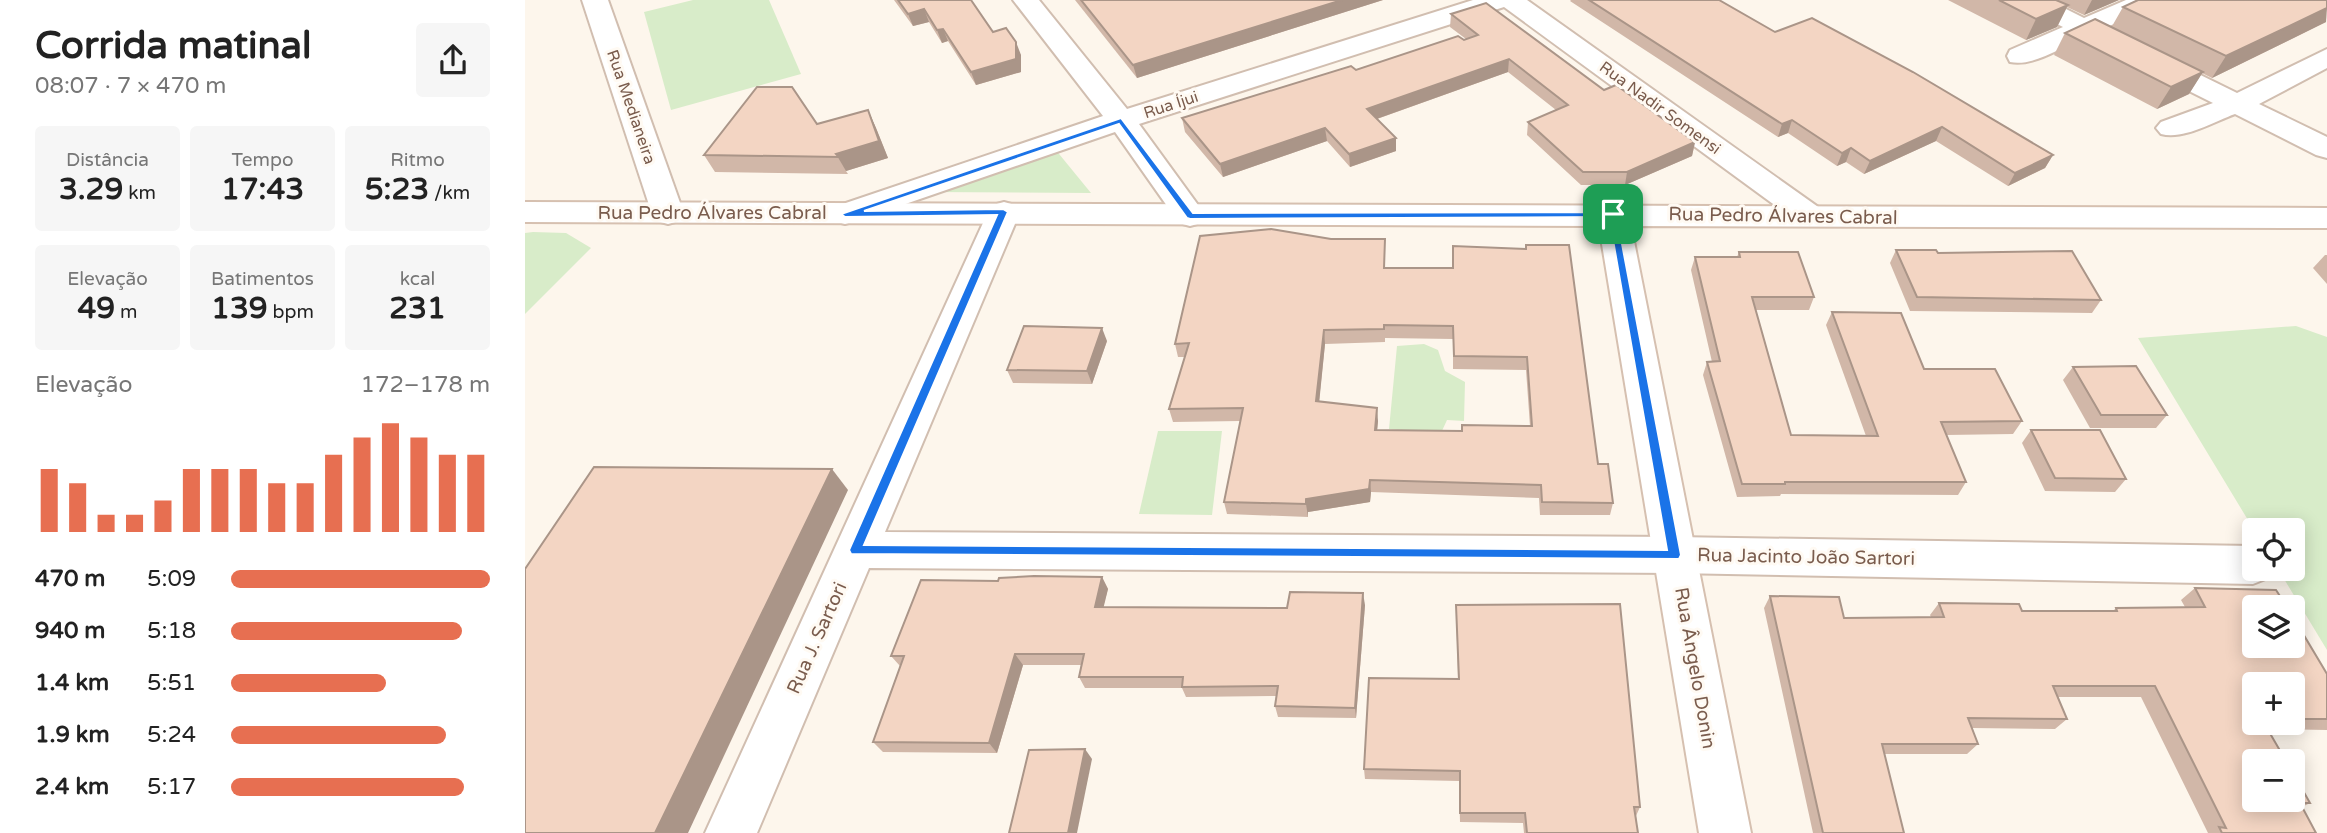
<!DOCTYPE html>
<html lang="pt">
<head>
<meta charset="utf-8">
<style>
  body { margin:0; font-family:"Varela Round",sans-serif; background:#f6f6f6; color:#222; height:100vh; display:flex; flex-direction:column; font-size:26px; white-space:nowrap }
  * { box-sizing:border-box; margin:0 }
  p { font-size:23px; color:#767676 }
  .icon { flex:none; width:38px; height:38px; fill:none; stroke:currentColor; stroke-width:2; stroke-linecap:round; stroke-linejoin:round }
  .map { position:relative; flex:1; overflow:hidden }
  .details { display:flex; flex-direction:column; background:#fff; width:525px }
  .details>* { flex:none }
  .tools { position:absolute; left:1717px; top:518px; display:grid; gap:14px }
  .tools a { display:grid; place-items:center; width:63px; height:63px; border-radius:7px; background:#fff; box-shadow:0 4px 18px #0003; font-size:35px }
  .pin { position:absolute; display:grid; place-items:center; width:60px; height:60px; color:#fff; margin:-30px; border-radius:14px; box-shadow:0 4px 10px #0006 }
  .round { display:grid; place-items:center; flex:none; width:74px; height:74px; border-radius:7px; background:#f6f6f6 }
  .headline { display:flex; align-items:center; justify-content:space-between; height:119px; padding:0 35px }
  h1 { font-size:38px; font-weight:700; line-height:52px }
  .stats { display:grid; grid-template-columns:repeat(3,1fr); gap:10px; height:119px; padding:7px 35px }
  .stats div { display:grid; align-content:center; border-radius:7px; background:#f6f6f6; text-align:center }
  .stats b { font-size:30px; font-weight:700 }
  .stats small { font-size:19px; font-weight:400 }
  .stats p { font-size:19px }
  .chart { height:196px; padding:14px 35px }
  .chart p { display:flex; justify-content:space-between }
  .chart svg { width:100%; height:126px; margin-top:7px; stroke:#e76f51; stroke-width:6 }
  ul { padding:0 35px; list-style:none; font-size:23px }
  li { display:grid; grid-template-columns:112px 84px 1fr; align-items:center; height:52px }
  li i { height:18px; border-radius:9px; background:#e76f51 }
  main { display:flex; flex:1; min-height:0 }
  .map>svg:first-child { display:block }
  .green { fill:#d8ecc9 }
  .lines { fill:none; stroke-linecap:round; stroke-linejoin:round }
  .street-casing { stroke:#d1beb0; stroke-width:4 }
  .secondary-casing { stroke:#d6c0b0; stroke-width:4 }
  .street { fill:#fff; fill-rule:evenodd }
  .secondary { fill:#fff; fill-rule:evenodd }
  .wall { fill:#d1b7a8; fill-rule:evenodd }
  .shaded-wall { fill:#aa9588 }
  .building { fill:#f3d5c3; stroke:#aa9588; stroke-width:2; fill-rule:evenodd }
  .route { fill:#1a73e8; stroke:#fff; stroke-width:2; fill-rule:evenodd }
  .labels { text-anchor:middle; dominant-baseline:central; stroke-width:6; stroke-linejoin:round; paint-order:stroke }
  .far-street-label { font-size:16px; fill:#7a5c4d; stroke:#fffaf3 }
  .street-label { font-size:19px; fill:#7a5c4d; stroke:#fffaf3 }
</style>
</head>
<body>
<main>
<section class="details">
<div class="headline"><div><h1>Corrida matinal</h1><p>08:07 · 7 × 470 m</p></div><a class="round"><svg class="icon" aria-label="share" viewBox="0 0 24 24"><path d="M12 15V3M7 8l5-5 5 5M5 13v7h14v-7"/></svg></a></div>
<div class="stats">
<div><p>Distância</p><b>3.29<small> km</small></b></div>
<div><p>Tempo</p><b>17:43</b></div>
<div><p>Ritmo</p><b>5:23<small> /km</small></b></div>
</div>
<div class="stats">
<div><p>Elevação</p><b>49<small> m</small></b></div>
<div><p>Batimentos</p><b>139<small> bpm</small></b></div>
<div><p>kcal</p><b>231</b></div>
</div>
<div class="chart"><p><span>Elevação</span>172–178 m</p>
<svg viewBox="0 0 160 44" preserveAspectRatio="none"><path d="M5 44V22M15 44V27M25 44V38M35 44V38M45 44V33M55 44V22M65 44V22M75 44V22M85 44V27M95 44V27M105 44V17M115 44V11M125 44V6M135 44V11M145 44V17M155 44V17"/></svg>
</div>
<ul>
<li><b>470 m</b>5:09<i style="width:100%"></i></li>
<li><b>940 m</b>5:18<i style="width:89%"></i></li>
<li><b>1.4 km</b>5:51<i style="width:60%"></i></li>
<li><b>1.9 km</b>5:24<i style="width:83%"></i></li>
<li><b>2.4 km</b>5:17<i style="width:90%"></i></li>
</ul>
</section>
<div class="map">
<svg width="1802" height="833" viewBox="0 0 1802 833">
  <rect width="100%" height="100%" fill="#fdf6ec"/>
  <g class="green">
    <polygon points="168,0 244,0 276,74 146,110 119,12"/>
    <polygon points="530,149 566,193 403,192"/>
    <polygon points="8,232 41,233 66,248 0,314 0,233"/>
    <polygon points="1771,326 1802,337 1802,650 1753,569 1768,569 1768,530 1729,530 1613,338"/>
    <polygon points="899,344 913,350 920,371 940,382 939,421 922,420 916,433 864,429 872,346"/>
    <polygon points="633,431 697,431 687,515 614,514"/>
  </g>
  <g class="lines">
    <defs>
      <g id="street">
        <polygon points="57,0 83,0 159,214 154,221 143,224 132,221 127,214"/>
        <polygon points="488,0 514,0 602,109 948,0 1002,0 1296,209 1301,216 1296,223 1285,226 1274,223 979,7 614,124 681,216 676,223 665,226 654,223 590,132 331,221 320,224 309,221 304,214 309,207 578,116"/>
        <path d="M1490,0H1523L1559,18L1601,0H1635L1631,5L1580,28L1712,93L1802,49V68L1734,104L1802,137V158L1791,155L1710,114C1688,122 1659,140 1636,134L1631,128L1636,122L1688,103L1558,38C1537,47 1508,67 1485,62L1482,56L1485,50L1538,27L1494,5Z"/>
        <polygon points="479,202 490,205 495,212 360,532 1150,537 1728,546 1729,569 1748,569 1743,578 1728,584 1150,573 344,568 232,833 180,833 463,212 468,205"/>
      </g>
      <polygon id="secondary" points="0,202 1802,208 1802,228 1106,226 1226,833 1174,833 1074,226 0,222"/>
    </defs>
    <use href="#street" class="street-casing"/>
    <use href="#secondary" class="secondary-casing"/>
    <use href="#street" class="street"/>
    <use href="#secondary" class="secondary"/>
  </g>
  <g class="wall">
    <polygon points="369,0 446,0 468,32 496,55 496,72 451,85 423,41 417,43 404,22 388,26"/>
    <polygon points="550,0 858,0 612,78"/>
    <polygon points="1046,0 1194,0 1250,32 1528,155 1520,168 1483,186 1411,141 1339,174 1321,162 1312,166 1263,133 1253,137 1045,1"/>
    <polygon points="1423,0 1594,0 1559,15 1542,7 1532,27 1501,40"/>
    <polygon points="1598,7 1801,22 1687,78 1677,73 1664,94 1632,109 1529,55 1540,33 1586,28"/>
    <polygon points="926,14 1079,90 1170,142 1167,156 1100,185 1056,185 1002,135 1003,122 1031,110 983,72 852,119 871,151 825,167 802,141 698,177 660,132 657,118 941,39 925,27"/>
    <polygon points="343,110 351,128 363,158 321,171 323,174 190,172 179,155"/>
    <path d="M806,239H860V268H928L1001,249V245L1073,464L1088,503L1085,515H1015L1014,498L846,492L845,502L783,512V517L702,514L699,502L715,421L648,422L644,409L660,357H653L650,344ZM860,338L928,339V369L1001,370L1005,426L937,431L852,430L853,421L794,401L800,344L860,342Z"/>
    <polygon points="1371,250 1413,253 1576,300 1567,313 1385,311 1365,263"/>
    <polygon points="1214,252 1289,297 1284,310 1230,310 1266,435 1341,436 1301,325 1307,312 1399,369 1497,421 1488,434 1421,435 1441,482 1433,495 1256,494 1255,496 1212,497 1178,375 1182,362 1187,362 1166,270 1170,257 1212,257"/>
    <polygon points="1800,255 1802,255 1802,284 1788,268"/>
    <polygon points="582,341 567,384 488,383 482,370"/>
    <polygon points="1548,367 1642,415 1631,428 1565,428 1538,380"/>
    <polygon points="1506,430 1601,479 1590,492 1520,491 1497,443"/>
    <polygon points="577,577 583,589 578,607 762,608 840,605 831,718 753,717 750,706 751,696 661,697 657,688 560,688 554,677 556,665 498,665 472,753 358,752 348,742 375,666 366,656 473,581"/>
    <path d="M1670,588L1802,674V730L1742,729L1785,803L1777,807L1791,833H1683L1616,697H1533L1542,719L1530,729L1447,728L1453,744L1442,754H1359L1379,833H1288L1239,608L1245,596L1319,618L1406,617L1405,615L1414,603L1497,611H1588L1591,608L1660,607L1656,600ZM1768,684V723H1729Z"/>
    <polygon points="931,605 1115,807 1111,816 1113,833 999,833 998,823 935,822 934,781 840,779 839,769 933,679"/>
  </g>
  <g class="shaded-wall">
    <polygon points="817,0 858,0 612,78 608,65"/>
    <polygon points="1567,0 1594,0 1559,15"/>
    <polygon points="1543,5 1532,27 1501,40 1511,19"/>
    <polygon points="1802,8 1801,22 1687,78 1701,56"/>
    <polygon points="399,9 404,22 388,26 383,14"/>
    <polygon points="418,29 423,41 417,43 412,30"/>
    <polygon points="491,42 496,55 496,72 451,85 446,72"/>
    <polygon points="984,59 983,72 843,122 842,109"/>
    <polygon points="1678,72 1664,94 1632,109 1646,87"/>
    <polygon points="343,110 351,128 363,158 321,171 311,154"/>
    <polygon points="1267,120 1263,133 1253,137 1257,124"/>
    <polygon points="1417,127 1411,141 1339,174 1345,161"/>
    <polygon points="800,128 802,141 698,177 695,164"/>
    <polygon points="871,138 871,151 825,167 824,154"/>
    <polygon points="1170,142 1167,156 1100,185 1102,172"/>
    <polygon points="1326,148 1321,162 1312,166 1317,153"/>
    <polygon points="1528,155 1520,168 1483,186 1490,173"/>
    <polygon points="577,328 582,341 567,384 562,371"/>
    <polygon points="799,330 800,344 793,414 791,401"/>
    <polygon points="852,408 853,421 851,443 850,430"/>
    <polygon points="307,469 323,490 163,833 130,833"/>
    <polygon points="845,480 846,492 845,502 783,512 783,517 781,504 781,499"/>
    <polygon points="577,577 583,589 576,618 570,607"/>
    <polygon points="838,593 840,605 831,718 830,708"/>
    <polygon points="490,654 498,665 472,753 464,743"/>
    <polygon points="560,749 567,759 552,833 543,833"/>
  </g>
  <g class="building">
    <polygon points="373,0 446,0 468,32 481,28 491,42 491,59 446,72 418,29 412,30 399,9 383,14"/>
    <polygon points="556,0 817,0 608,65"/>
    <polygon points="1064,0 1194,0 1250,32 1287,18 1388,72 1528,155 1490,173 1417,127 1345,161 1326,148 1317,153 1267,120 1257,124"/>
    <polygon points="1474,0 1531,0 1543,5 1511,19"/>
    <polygon points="1613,0 1802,0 1802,8 1701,56 1598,7"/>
    <polygon points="961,3 1079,90 1091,85 1170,142 1102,172 1058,172 1003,122 1043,105 984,59 842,109 871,138 824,154 800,128 695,164 657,118 826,66 831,70 933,36 939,40 953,35 926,14"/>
    <polygon points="1570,19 1678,72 1646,87 1540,33"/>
    <polygon points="232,87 267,87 292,124 343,110 354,141 311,154 314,157 179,155"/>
    <path d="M746,229L806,239H860L859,268H928V246L1001,249V245H1044L1073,464H1083L1088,503L1017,502L1016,485L845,480L844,489L781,499V504L699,502L718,408L644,409L664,343L650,344L675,236ZM859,325L928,326L929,356L1002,357L1007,426L937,425V431L850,430L852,408L791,401L799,330L859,329Z"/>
    <polygon points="1371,250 1411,250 1413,253 1547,251 1576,300 1392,297"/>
    <polygon points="1214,252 1273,252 1289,297 1227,297 1266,435 1353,436 1307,312 1376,313 1399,369 1470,369 1497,421 1416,422 1441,482 1260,482 1260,484 1217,484 1182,362 1195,361 1170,257 1215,257"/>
    <polygon points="499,326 577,328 562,371 482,370"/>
    <polygon points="1611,366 1642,415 1576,415 1548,367"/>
    <polygon points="1506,430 1575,430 1601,479 1530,478"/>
    <polygon points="69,467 307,469 130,833 0,833 0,569"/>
    <polygon points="509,576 577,577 570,607 762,608 765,592 838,593 830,708 750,706 753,686 657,687 658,677 554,677 559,654 490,654 464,743 348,742 379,656 366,656 396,580 473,581 474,578"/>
    <polygon points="1670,588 1751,590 1762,607 1729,607 1729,646 1768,646 1768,617 1802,674 1802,719 1768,719 1768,684 1729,684 1729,723 1739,723 1761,761 1729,761 1729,800 1768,800 1768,773 1785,803 1775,803 1791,833 1697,833 1694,827 1701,828 1630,686 1528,686 1542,719 1443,718 1453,744 1357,744 1379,833 1298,833 1245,596 1314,597 1319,618 1419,617 1414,603 1494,604 1497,611 1592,611 1591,608 1680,607"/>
    <polygon points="1095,604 1115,807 1109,807 1113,833 1002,833 1000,813 935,813 935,771 839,769 844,678 934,679 931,605"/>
    <polygon points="560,749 543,833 484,833 504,750"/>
  </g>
  <path class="route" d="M596,118L668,213L1091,212L1156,555L1154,559L326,554L324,550L472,215L320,217L316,214ZM594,124L662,218L665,219L1084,217L1142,550L339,545L483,212L478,209L339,211Z"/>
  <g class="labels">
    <g class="far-street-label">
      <text transform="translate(646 105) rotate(-18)">Rua Íjui</text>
      <text transform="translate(106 107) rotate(71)">Rua Medianeira</text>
      <text transform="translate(1135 108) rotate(36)">Rua Nadir Somensi</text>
    </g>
    <g class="street-label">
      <text x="187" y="213">Rua Pedro Álvares Cabral</text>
      <text transform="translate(1258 216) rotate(1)">Rua Pedro Álvares Cabral</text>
      <text transform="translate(1281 557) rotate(1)">Rua Jacinto João Sartori</text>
      <text transform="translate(292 638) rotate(-66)">Rua J. Sartori</text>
      <text transform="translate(1170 668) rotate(80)">Rua Ângelo Donin</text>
    </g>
  </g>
</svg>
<div class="tools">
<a><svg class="icon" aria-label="locate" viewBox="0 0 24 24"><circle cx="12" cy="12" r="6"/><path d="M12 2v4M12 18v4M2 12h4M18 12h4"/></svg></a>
<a><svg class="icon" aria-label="layers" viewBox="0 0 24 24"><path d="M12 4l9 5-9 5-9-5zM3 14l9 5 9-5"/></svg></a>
<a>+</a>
<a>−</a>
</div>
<div class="pin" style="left:1088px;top:214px;background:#1e9e55"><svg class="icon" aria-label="arrive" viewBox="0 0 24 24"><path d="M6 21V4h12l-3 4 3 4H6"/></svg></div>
</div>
</main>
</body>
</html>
